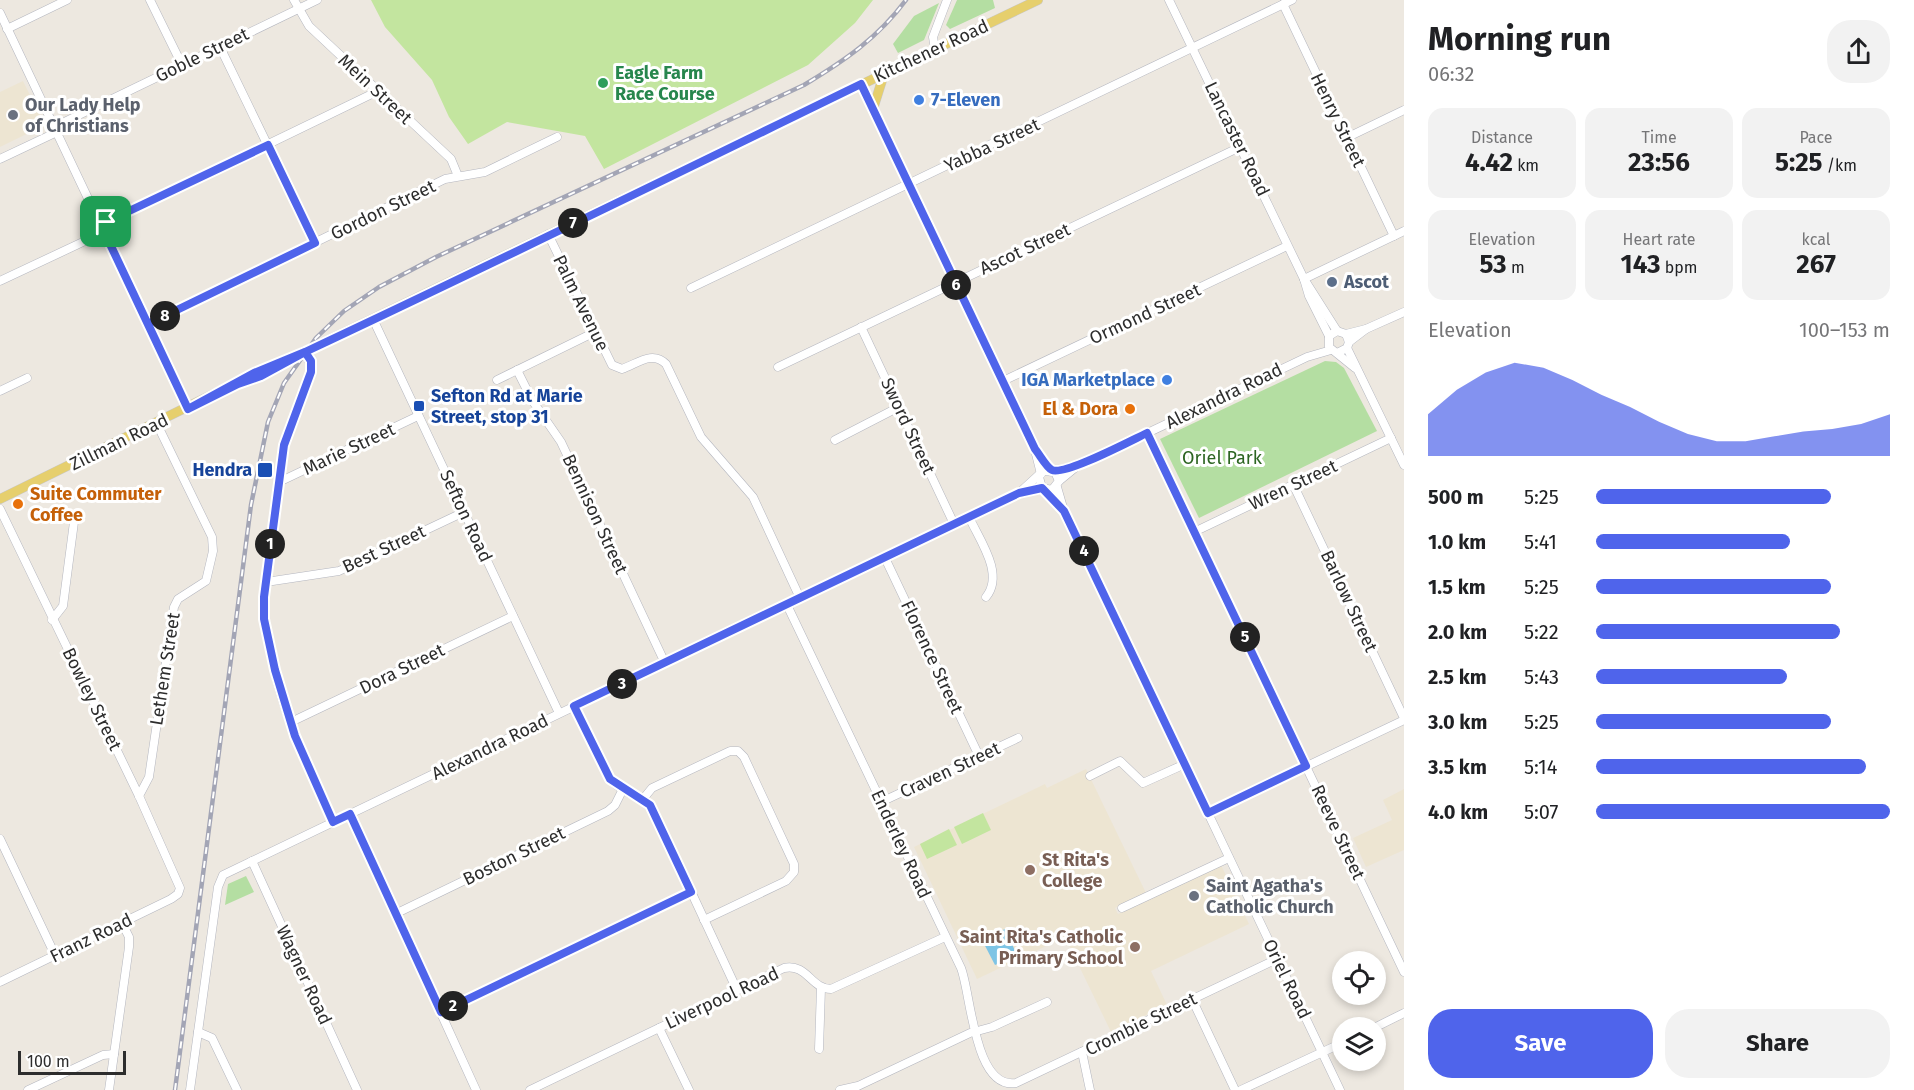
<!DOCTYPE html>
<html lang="en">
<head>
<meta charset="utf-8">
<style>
  body { margin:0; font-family:"Fira Sans",sans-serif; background:#f2f2f2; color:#202124; height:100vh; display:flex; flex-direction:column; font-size:22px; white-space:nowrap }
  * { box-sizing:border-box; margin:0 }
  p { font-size:20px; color:#757577 }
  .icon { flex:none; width:33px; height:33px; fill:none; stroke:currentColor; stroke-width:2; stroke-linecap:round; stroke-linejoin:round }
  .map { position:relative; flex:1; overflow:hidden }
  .drawer { display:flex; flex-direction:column; background:#fff; width:510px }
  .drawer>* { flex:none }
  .tools { position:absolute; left:1332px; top:951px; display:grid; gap:12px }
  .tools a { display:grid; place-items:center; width:54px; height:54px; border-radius:50%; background:#fff; box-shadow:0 3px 9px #0003; font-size:30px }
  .scale { position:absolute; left:18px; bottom:15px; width:108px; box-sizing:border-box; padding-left:6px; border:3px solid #2d2d2d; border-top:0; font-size:16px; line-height:21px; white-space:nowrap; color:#2d2d2d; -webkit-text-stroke:4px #fff; paint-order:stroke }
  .pin { position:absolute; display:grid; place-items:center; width:51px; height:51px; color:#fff; margin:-26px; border-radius:12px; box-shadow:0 3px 9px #0006 }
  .km { position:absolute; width:30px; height:30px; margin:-15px; border-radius:50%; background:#222; color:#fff; font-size:16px; line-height:30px; text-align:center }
  .round { display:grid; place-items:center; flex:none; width:63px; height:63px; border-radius:24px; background:#f2f2f2 }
  .summary { display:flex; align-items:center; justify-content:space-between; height:102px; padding:0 24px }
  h1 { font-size:33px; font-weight:700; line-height:45px }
  .stats { display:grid; grid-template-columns:repeat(3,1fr); gap:9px; height:102px; padding:6px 24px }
  .stats div { display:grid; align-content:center; border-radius:15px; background:#f2f2f2; text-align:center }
  .stats b { font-size:26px; font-weight:700 }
  .stats small { font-size:16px; font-weight:400 }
  .stats p { font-size:16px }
  .chart { height:168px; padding:12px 24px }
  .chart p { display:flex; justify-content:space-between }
  .chart svg { width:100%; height:108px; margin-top:6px; fill:#4f64eb; opacity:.7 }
  .cta { display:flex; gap:12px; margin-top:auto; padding:12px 24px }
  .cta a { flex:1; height:69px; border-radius:24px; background:#4f64eb; color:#fff; font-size:24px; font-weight:700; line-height:69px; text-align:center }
  .cta a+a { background:#f2f2f2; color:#202124 }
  ul { padding:0 24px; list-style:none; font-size:20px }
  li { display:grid; grid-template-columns:96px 72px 1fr; align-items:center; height:45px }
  li i { height:15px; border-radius:8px; background:#4f64eb }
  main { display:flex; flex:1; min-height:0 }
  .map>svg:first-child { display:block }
  .education { fill:#ede5d2 }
  .green { fill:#b4dea2 }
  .pitch { fill:#c3e59f }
  .water { fill:#7dc4e5 }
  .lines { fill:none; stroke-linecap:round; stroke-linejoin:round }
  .minor-casing { stroke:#b4b6bf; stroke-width:9 }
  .major-casing { stroke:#c8c8c8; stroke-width:10 }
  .minor { stroke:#fff; stroke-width:8 }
  .major { stroke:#e6cf6d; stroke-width:9 }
  .rail-casing { stroke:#a3a5b5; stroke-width:4.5 }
  .rail { stroke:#fff; stroke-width:2; stroke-dasharray:7; stroke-linecap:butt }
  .route-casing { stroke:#fff; stroke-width:12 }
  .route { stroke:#4f64eb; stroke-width:8 }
  .leisure-dot { fill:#2e9e5b; stroke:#fff; stroke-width:2 }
  .shop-dot { fill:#3f7fe0; stroke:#fff; stroke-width:2 }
  .worship-dot { fill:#6b7280; stroke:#fff; stroke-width:2 }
  .service-dot { fill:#5c6f8a; stroke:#fff; stroke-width:2 }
  .transit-dot { fill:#1a4fb4; stroke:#fff; stroke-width:2 }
  .food-dot { fill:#e8710a; stroke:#fff; stroke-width:2 }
  .education-dot { fill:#8d6e63; stroke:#fff; stroke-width:2 }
  .labels { text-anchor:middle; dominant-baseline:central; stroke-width:6; stroke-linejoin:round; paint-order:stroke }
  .street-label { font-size:18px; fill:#2d2d2d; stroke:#fff }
  .leisure-label { font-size:18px; font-weight:bold; fill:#27864d; stroke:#fff; text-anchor:start }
  .shop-label { font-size:18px; font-weight:bold; fill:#366cbe; stroke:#fff; text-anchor:start }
  .worship-label { font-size:18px; font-weight:bold; fill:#5b616d; stroke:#fff; text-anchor:start }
  .service-label { font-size:18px; font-weight:bold; fill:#4e5e75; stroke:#fff; text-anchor:start }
  .transit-label { font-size:18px; font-weight:bold; fill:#164399; stroke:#fff; text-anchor:start }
  .food-label { font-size:18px; font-weight:bold; fill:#c56008; stroke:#fff; text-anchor:end }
  .park-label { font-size:18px; fill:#2c6521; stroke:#fff }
  .education-label { font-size:18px; font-weight:bold; fill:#785e54; stroke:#fff; text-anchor:start }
</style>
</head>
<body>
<main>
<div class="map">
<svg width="1404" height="1090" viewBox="0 0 1404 1090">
  <rect width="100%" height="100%" fill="#ede8e0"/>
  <g class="education">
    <polygon points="23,81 45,125 0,147 0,92"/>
    <polygon points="1086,769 1146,893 1115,908 1118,914 1221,865 1249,924 1151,971 1167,1005 1111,1032 1065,937 977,979 914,847 1045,784 1047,788"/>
    <polygon points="1404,789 1404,850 1366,867 1353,838 1392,820 1383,800"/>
  </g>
  <g class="green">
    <polygon points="957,0 993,0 995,8 950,29 946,25"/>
    <polygon points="939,3 924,40 898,53 893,44 914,16"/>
    <polygon points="1325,361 1336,362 1344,368 1377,431 1199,518 1160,439"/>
    <polygon points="246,876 254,892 225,905 228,884"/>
  </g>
  <g class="pitch">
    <polygon points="371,0 873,0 855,23 808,65 604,169 585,136 507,122 468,144 449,117 432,80 385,27"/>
    <polygon points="983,813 991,830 962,844 954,827"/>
    <polygon points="949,829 957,845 927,859 920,844"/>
  </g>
  <polygon class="water" points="1005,929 1017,955 995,965 982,940"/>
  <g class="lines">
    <defs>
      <g id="minor">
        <polyline points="150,0 182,65"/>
        <polyline points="294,0 309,26 451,159 458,176"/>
        <polyline points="1169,0 1304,279 1337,331"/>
        <polyline points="1283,4 1394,236"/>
        <polyline points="0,13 188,409"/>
        <polyline points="7,29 67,0"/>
        <polyline points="220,47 315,243"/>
        <polyline points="935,49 933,37 947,0"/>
        <polyline points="861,84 1035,449 1050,470"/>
        <polyline points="54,127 317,0"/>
        <polyline points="1346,138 1404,110"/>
        <polyline points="0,159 57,132"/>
        <polyline points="101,225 378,91"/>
        <path d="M548,234L612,365L622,369C637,364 652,350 666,364L701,437L753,497L800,598"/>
        <polyline points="1304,279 1404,231"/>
        <polyline points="1304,279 1309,296 1329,336"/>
        <polyline points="0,281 104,232"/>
        <polyline points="691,288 1292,0"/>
        <polyline points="373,319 559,713"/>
        <polyline points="148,324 445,179 485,172 557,137"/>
        <polyline points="861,327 954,524"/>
        <polyline points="1346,334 1366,329 1404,312"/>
        <polyline points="1349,342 1366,329"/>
        <polyline points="1347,348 1404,465"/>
        <path d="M305,352L312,368L284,445L264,598C266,676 300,752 333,822"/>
        <polyline points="1339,352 1347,348 1349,342 1346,334 1337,331 1329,336 1329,347 1355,368"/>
        <polyline points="778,367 1240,147"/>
        <polyline points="517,370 532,400 561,442 665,663"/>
        <polyline points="497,380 595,332"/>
        <polyline points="1003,381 1287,246"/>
        <polyline points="0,391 27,378"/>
        <polyline points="1147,433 1404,972"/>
        <polyline points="835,440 899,407"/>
        <polyline points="1035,450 1041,474"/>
        <polyline points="1055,472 1076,467 1307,357 1331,350"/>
        <polyline points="1039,477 1042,488 1052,490 1059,481 1055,472"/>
        <polyline points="1059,481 1076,467"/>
        <polyline points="279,482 418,416"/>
        <polyline points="1293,484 1404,718"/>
        <polyline points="1057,487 1064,511 1340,1090"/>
        <polyline points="1047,490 1063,510"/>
        <polyline points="0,509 139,796 180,888 178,894 171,899 0,982"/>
        <path d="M969,517C979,539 1005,574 986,597"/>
        <polyline points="1194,532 1391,438"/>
        <polyline points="885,558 979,756"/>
        <polyline points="266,582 339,571 464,512"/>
        <path d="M787,605L961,968C971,993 974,1090 1016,1083L1277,959"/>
        <polyline points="52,620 63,606 74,522"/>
        <path d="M574,706L610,779C622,794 643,795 654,812L737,990"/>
        <polyline points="291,722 513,616"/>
        <polyline points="1090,776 1120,761 1143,783 1185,764"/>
        <polyline points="139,796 149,777 174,607 178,599 206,581 213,551 212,537 157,424"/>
        <polyline points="643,799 652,788 730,751 738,751 744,757 794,864 794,872 786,881 704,920"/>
        <polyline points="881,802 1018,738"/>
        <polyline points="1208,813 1404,720"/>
        <polyline points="350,814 476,1090"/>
        <polyline points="0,839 55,955"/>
        <polyline points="252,861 357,1090"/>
        <polyline points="1122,908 1229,858"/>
        <polyline points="395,914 608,811 615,805 623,789"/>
        <polyline points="1192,999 1235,1090"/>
        <polyline points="441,1013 691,892"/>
        <polyline points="659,1028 689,1090"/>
        <polyline points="1374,1028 1404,1013"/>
        <polyline points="198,1032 212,1038 237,1090"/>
        <polyline points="819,1049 821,988"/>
        <polyline points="1082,1052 1090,1090"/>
        <polyline points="28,1090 103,1055 114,1054"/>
        <polyline points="109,1090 129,947 129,937 122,923"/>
        <polyline points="190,1090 218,887 223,875 1019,493 1043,471 1055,472"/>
        <path d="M530,1090L784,968C807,963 811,989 831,989L945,937"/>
        <polyline points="840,1090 858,1086 970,1033 992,1027 1047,1002"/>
        <polyline points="1241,1090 1342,1043"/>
      </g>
      <g id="major">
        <polyline points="873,109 884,74"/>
        <polyline points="238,384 260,376 272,367 1038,0"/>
        <polyline points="0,499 242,380"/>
      </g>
    </defs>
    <use href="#minor" class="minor-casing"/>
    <use href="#major" class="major-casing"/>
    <use href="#minor" class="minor"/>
    <use href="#major" class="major"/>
    <defs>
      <path id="rail" d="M175,1090L251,505L268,422L284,383L316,338L344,311L379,287L436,257L804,85C844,61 878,38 906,0"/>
    </defs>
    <use href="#rail" class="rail-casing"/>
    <use href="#rail" class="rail"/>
  </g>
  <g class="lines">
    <defs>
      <path id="route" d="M106,222L101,225L188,409L238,384L261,376L305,352L311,361V372L284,445L264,597V619L275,670L295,736L333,822L350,814L441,1012L691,892L650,805L610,779L574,706L1019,493L1042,488L1064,511L1208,813L1306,766L1147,433C1132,440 1064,476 1052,470C1046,467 1040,455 1035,449L861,84C676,174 491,265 305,352L254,373L188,409L148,324L315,243L268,145L106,222"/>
    </defs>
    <use href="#route" class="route-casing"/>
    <use href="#route" class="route"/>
  </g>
  <circle class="leisure-dot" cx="603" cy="83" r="6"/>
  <g class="shop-dot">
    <circle cx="919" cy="100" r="6"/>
    <circle cx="1167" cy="380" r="6"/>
  </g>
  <g class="worship-dot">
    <circle cx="13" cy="115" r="6"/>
    <circle cx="1194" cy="896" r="6"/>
  </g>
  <circle class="service-dot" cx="1332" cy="282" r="6"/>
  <g class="transit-dot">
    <rect x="413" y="400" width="12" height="12" rx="3"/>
    <rect x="257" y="462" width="16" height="16" rx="3"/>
  </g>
  <g class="food-dot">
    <circle cx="1130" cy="409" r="6"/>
    <circle cx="18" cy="504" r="6"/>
  </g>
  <g class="education-dot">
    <circle cx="1030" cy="870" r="6"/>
    <circle cx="1135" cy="947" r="6"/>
  </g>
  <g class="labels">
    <g class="street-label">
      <text transform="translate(931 51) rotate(-25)">Kitchener Road</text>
      <text transform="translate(202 55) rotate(-26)">Goble Street</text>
      <text transform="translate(375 89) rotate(43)">Mein Street</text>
      <text transform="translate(1338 120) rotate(64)">Henry Street</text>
      <text transform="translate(1237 139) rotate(64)">Lancaster Road</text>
      <text transform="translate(992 145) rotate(-25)">Yabba Street</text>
      <text transform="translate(383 210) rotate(-26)">Gordon Street</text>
      <text transform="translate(1025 249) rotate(-25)">Ascot Street</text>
      <text transform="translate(581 303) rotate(64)">Palm Avenue</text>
      <text transform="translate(1145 314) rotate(-25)">Ormond Street</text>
      <text transform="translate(1224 396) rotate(-26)">Alexandra Road</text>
      <text transform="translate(908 426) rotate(65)">Sword Street</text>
      <text transform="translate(119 442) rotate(-26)">Zillman Road</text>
      <text transform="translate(349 449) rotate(-25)">Marie Street</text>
      <text transform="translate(1293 485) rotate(-25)">Wren Street</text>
      <text transform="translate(595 514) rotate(65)">Bennison Street</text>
      <text transform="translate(466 516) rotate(65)">Sefton Road</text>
      <text transform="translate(384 549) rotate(-25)">Best Street</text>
      <text transform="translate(1349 601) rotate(65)">Barlow Street</text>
      <text transform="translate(932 657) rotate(65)">Florence Street</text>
      <text transform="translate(165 669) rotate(-81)">Lethem Street</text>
      <text transform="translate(402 669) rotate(-26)">Dora Street</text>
      <text transform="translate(92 699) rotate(64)">Bowley Street</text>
      <text transform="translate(490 747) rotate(-26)">Alexandra Road</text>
      <text transform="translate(950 770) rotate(-25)">Craven Street</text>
      <text transform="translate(1338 832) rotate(65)">Reeve Street</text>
      <text transform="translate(901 844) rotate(65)">Enderley Road</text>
      <text transform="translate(514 856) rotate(-26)">Boston Street</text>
      <text transform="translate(91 938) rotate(-26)">Franz Road</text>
      <text transform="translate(304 975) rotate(65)">Wagner Road</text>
      <text transform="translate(1287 979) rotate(64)">Oriel Road</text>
      <text transform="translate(722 998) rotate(-25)">Liverpool Road</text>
      <text transform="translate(1141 1024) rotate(-26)">Crombie Street</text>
    </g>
    <g class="leisure-label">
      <text x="615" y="73">Eagle Farm<tspan x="615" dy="21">Race Course</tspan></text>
    </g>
    <g class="shop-label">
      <text x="931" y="100">7-Eleven</text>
      <text x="1155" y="380" text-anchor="end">IGA Marketplace</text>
    </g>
    <g class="worship-label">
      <text x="25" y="105">Our Lady Help<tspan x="25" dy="21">of Christians</tspan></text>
      <text x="1206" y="886">Saint Agatha's<tspan x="1206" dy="21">Catholic Church</tspan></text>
    </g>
    <g class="service-label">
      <text x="1344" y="282">Ascot</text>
    </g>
    <g class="transit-label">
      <text x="431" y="396">Sefton Rd at Marie<tspan x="431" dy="21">Street, stop 31</tspan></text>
      <text x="252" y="470" text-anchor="end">Hendra</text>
    </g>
    <g class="food-label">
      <text x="1118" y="409">El &amp; Dora</text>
      <text x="30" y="494" text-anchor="start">Suite Commuter<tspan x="30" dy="21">Coffee</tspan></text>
    </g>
    <g class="park-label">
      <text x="1222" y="458">Oriel Park</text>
    </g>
    <g class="education-label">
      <text x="1042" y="860">St Rita's<tspan x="1042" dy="21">College</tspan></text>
      <text x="1123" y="937" text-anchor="end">Saint Rita's Catholic<tspan x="1123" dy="21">Primary School</tspan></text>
    </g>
  </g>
</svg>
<div class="tools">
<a><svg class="icon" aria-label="locate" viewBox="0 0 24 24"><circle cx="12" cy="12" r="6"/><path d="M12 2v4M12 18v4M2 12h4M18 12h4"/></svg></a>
<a><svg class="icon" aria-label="layers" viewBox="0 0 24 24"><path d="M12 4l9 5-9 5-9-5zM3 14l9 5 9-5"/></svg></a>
</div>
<div class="scale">100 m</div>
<div class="pin" style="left:106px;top:222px;background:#1e9e55"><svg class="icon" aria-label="arrive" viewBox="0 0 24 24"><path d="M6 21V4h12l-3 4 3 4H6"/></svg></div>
<b class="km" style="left:270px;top:544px">1</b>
<b class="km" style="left:453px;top:1006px">2</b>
<b class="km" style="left:622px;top:684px">3</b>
<b class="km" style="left:1084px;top:551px">4</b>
<b class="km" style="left:1245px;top:637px">5</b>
<b class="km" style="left:956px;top:285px">6</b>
<b class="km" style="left:573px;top:223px">7</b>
<b class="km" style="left:165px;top:316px">8</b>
</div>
<section class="drawer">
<div class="summary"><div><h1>Morning run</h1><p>06:32</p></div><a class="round"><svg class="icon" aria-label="share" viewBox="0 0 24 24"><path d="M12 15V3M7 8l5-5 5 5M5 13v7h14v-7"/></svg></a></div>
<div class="stats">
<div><p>Distance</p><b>4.42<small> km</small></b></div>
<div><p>Time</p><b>23:56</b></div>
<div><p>Pace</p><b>5:25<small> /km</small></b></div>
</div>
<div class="stats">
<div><p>Elevation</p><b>53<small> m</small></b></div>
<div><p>Heart rate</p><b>143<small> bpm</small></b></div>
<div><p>kcal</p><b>267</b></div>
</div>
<div class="chart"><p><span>Elevation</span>100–153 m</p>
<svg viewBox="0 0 160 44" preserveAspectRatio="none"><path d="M0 44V27L10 17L20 10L30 6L40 8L50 13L60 19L70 24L80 30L90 35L100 38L110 38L120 36L130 34L140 33L150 31L160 27V44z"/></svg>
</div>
<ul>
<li><b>500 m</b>5:25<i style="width:80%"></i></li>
<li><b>1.0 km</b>5:41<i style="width:66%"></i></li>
<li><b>1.5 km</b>5:25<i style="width:80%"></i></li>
<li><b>2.0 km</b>5:22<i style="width:83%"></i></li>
<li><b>2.5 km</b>5:43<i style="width:65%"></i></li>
<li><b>3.0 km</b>5:25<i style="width:80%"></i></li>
<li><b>3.5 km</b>5:14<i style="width:92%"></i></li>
<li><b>4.0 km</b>5:07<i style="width:100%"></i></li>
</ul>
<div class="cta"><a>Save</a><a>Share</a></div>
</section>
</main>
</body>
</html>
